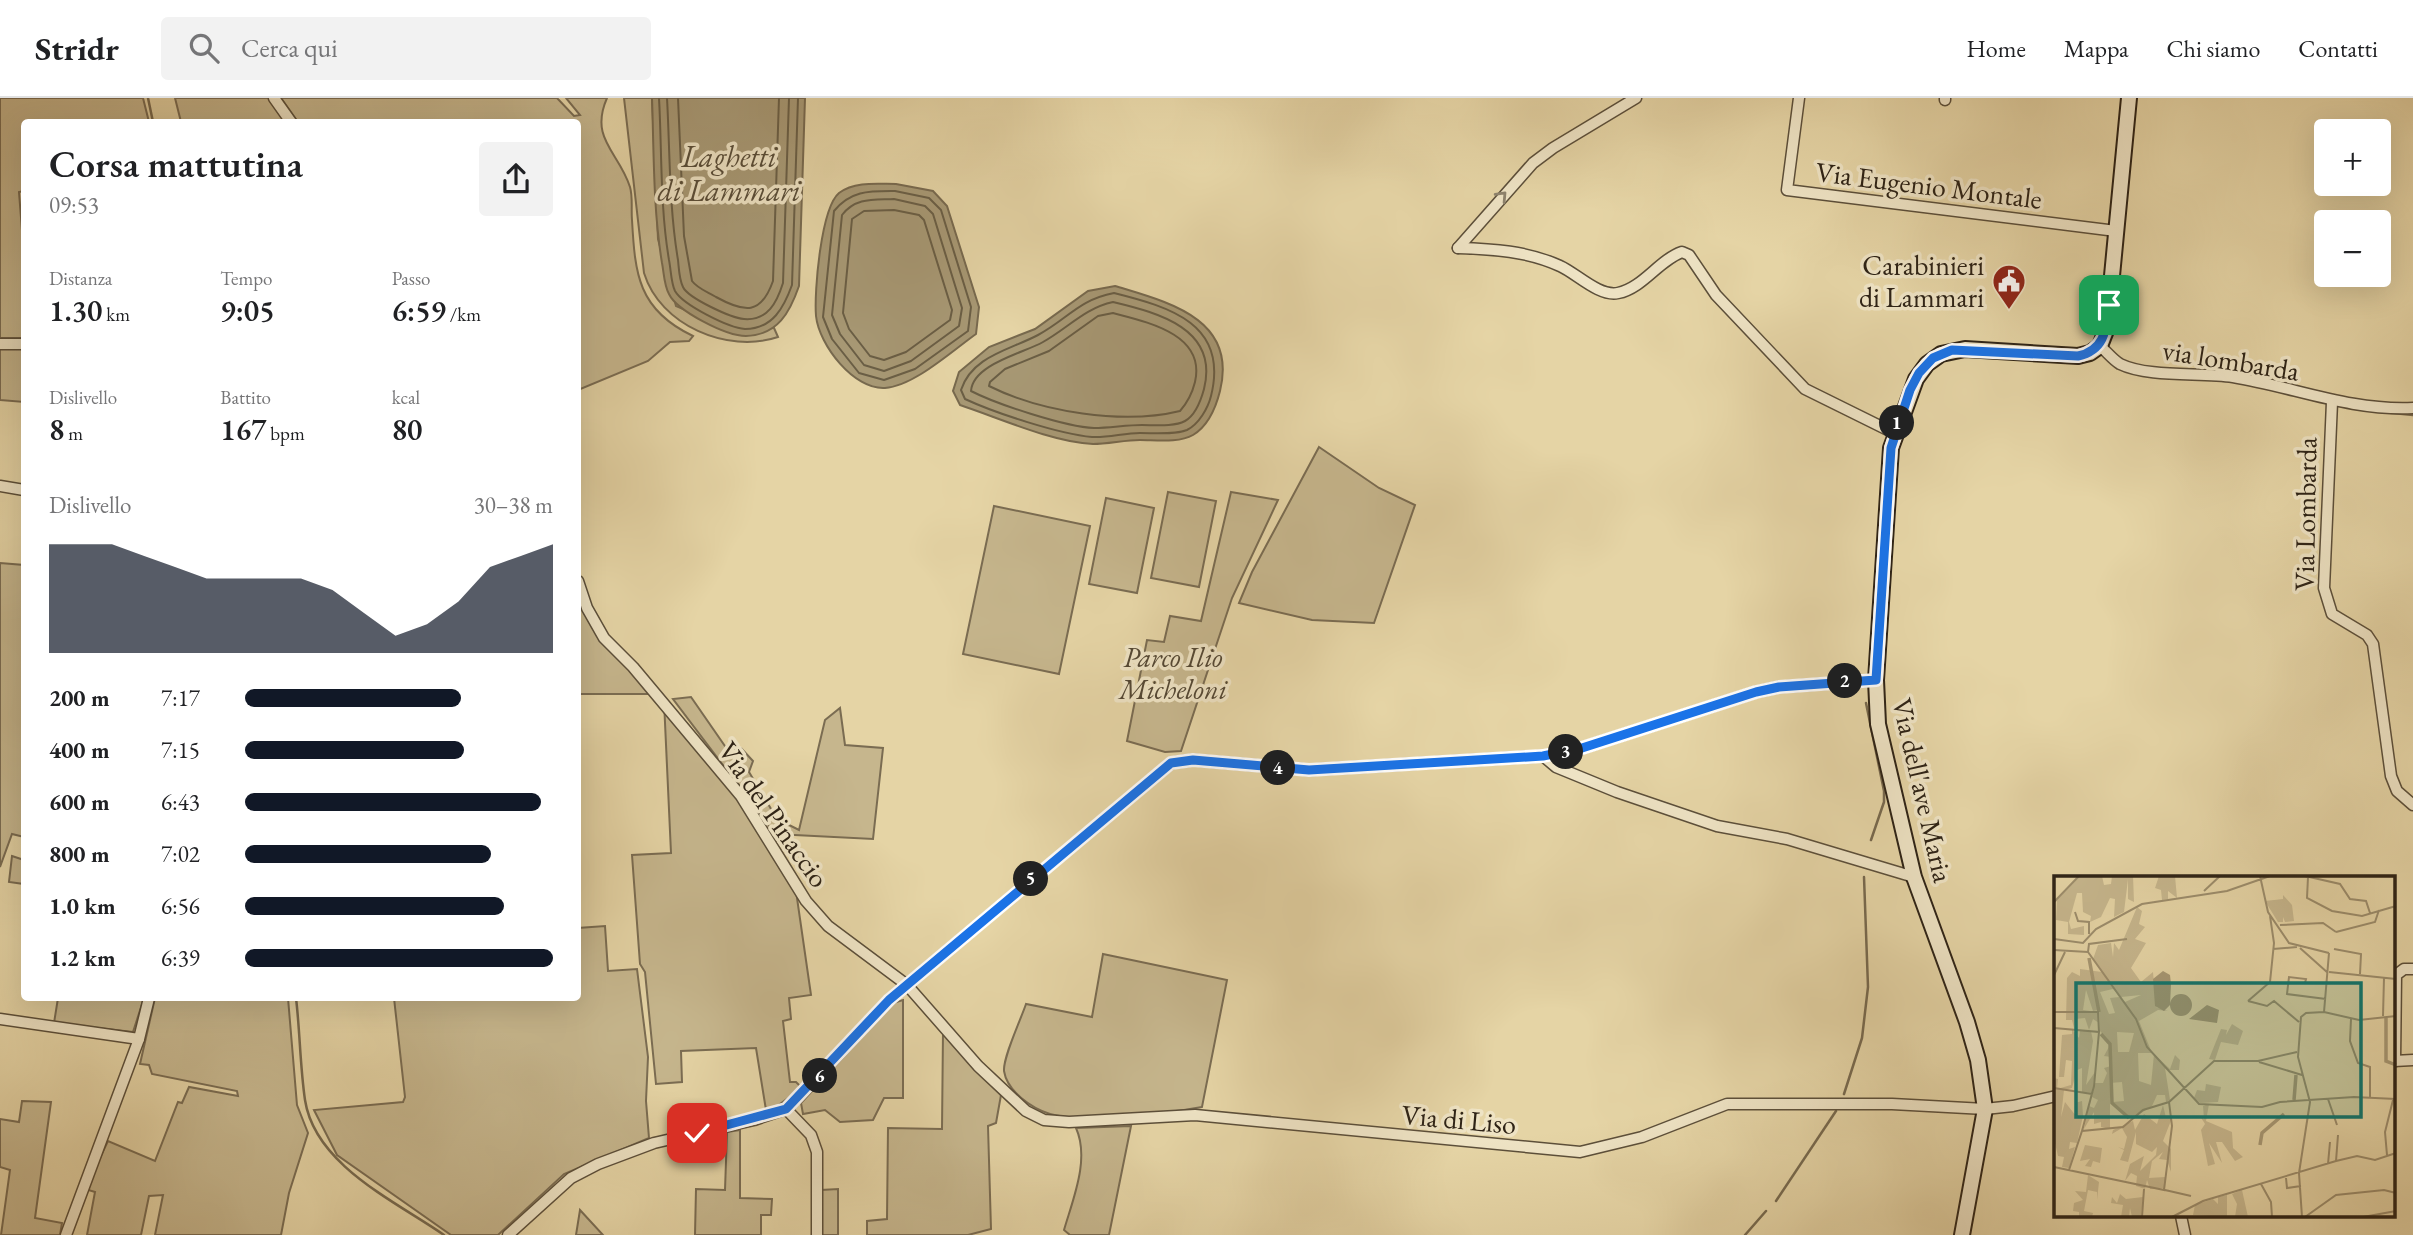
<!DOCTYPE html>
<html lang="it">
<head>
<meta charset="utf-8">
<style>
  body { margin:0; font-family:"EB Garamond",serif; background:#f2f2f2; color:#202124; height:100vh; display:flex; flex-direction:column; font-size:26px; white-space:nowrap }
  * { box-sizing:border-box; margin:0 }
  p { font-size:23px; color:#757577 }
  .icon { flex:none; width:38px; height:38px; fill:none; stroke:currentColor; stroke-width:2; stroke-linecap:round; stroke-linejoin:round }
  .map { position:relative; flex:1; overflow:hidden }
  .side { position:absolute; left:21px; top:21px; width:560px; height:882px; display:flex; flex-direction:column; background:#fff; border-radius:7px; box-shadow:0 7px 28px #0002 }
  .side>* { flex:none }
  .controls { position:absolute; left:2314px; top:21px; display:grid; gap:14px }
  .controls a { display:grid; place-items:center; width:77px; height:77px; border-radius:7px; background:#fff; box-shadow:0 7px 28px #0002; font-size:35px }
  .pin { position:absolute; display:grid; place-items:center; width:60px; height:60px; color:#fff; margin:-30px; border-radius:14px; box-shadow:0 4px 10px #0006 }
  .km { position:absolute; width:35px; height:35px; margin:-18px; border-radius:50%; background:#222; color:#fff; font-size:19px; line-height:35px; text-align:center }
  .round { display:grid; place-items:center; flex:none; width:74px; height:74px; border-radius:7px; background:#f2f2f2 }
  .head { display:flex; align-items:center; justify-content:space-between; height:119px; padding:0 28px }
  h1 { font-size:38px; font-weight:600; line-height:52px }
  .stats { display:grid; grid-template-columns:repeat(3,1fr); gap:10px; height:119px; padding:7px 28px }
  .stats div { display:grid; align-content:center }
  .stats b { font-size:30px; font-weight:600 }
  .stats small { font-size:19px; font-weight:400 }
  .stats p { font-size:19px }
  .chart { height:196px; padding:14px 28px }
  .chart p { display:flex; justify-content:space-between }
  .chart svg { width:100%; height:126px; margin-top:7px; fill:#111827; opacity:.7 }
  ul { padding:0 28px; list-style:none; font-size:23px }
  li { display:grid; grid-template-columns:112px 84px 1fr; align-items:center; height:52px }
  li i { height:18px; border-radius:9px; background:#111827 }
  header { display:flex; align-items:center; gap:42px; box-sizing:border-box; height:98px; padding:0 35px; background:#fff; border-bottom:2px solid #e0e0e0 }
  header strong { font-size:33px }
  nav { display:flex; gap:38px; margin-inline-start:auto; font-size:24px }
  .search { width:490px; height:63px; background:#f2f2f2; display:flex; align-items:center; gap:18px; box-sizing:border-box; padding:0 24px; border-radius:7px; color:#757577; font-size:26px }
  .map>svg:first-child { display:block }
  .green { fill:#c6b68d; stroke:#7a6c52; stroke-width:2 }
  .water { fill:#a79874; stroke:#77694e; stroke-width:2 }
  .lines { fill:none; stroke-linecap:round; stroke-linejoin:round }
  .shore { stroke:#6a5e45; stroke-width:2 }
  .stream { stroke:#77694e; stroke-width:2.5 }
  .street-casing { stroke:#5c4f3a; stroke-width:13 }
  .secondary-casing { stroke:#2e2316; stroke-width:18 }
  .street { stroke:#eee3c4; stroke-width:10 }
  .secondary { stroke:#eee3c4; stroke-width:14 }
  .oneway { stroke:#8e836d }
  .route-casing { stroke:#fff; stroke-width:14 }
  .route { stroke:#1a73e8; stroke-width:9 }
  .labels { text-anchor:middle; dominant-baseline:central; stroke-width:7; stroke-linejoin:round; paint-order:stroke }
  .street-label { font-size:28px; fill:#2e2316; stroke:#eee3c4 }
  .poi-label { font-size:28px; fill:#2e2316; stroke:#eee3c4; text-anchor:end }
  .park-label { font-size:28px; font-style:italic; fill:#544834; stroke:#eee3c4 }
  .water-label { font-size:30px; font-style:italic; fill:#584c37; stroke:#eee3c4 }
  .inset-river { fill:none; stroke:#a79874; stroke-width:3.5 }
  .inset-road { fill:none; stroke:#9c8d6c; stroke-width:2 }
  .view { fill:#0f766e; fill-opacity:0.15; stroke:#0f766e; stroke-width:3.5 }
  .inset-edge { fill:none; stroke:#2e2316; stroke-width:3.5 }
</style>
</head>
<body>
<header>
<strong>Stridr</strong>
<div class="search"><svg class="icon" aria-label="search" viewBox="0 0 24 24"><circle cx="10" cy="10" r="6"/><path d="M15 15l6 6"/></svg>Cerca qui</div>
<nav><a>Home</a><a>Mappa</a><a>Chi siamo</a><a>Contatti</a></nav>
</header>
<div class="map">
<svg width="2413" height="1137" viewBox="0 0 2413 1137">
  <rect width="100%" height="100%" fill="#e5d4a5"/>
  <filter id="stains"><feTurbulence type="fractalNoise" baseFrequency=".00286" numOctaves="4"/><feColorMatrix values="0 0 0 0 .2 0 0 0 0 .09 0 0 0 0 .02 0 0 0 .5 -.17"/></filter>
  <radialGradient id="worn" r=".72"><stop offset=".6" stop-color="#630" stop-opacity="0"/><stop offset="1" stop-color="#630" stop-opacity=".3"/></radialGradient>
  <g class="green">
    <polygon points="0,0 143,0 149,24 24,24 24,93 19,94 24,158 24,240 0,240"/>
    <polygon points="175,0 272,0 289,24 181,24"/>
    <path d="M281,0H557L574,18L580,17L566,0H607C589,41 619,54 630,89C633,99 631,112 632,122C635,176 638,212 693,238L689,243L670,244L648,263L578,292V24H298Z"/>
    <path d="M624,0H652L658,141L676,208L690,214L774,230L778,239C727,256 660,227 644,175Z"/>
    <polygon points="0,248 24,248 24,304 0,302"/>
    <polygon points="1319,349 1379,390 1415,407 1374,525 1312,522 1239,505 1252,474"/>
    <polygon points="1168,394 1216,403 1199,489 1151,480"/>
    <polygon points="1231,394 1278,402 1232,500 1181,653 1165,654 1127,643 1147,542 1164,544 1170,518 1201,523"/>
    <polygon points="1106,400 1154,410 1137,495 1089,486"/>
    <polygon points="994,408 1090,428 1059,576 963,556"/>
    <polygon points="0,465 24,467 24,739 12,736 0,769"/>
    <polygon points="578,493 582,505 649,592 648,596 578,596"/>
    <polygon points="691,599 727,651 741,650 753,663 749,674 777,721 799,732 825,622 840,610 845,647 883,650 873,741 775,736 673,601"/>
    <polygon points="664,603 743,702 796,793 811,897 789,900 791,921 783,923 790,984 796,984 802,990 773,1011 766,1012 756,950 681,953 682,984 656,986 645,874 640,866 632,757 671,755"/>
    <polygon points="12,758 24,762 24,786 9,784"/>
    <polygon points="605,828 608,873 637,871 648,959 646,1003 649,1040 564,1076 498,1137 451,1137 337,1057 314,1012 403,1004 405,999 394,900 578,900 578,830"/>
    <path d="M1103,856L1227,882L1202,1009C1170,1015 1078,1025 1050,1016C1031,1010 1007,993 1004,973C1003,959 1021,921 1026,906L1092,919Z"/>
    <polygon points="58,900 144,900 133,934 54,925"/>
    <polygon points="155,900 288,900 297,1007 308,1035 289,1095 281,1137 155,1137 163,1097 149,1098 141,1137 87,1137 95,1094 85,1091 108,1043 155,1063 178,1004 182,1005 189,989 238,998 237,993 152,976 149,967 140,966"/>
    <polygon points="903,902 903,1000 884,1000 873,1022 840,1024 825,1012 803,1016 801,1005 893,905"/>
    <polygon points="943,934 1001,997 996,1025 988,1028 991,1131 968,1137 867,1137 867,1123 887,1121 888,1030 942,1031"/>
    <polygon points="22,1003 51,1004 35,1120 62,1125 60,1137 1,1137 10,1072 0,1069 0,1021 19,1024"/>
    <path d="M1131,1028L1109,1137H1070L1064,1132C1073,1101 1090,1061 1076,1030Z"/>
    <polygon points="740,1032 740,1100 772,1101 771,1117 761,1117 761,1137 695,1137 696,1091 725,1092 727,1034"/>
    <polygon points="838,1091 838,1137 822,1137 821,1092"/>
    <polygon points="580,1112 603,1137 576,1137"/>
  </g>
  <g class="water">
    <path d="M652,0H805L799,188C790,214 778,237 746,238C726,238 677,213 669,196C664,187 664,175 662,165C653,111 654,55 652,0Z"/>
    <path d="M896,86L933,93L947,108L979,209L976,236C952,253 914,288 885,290C854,292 819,247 816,218C814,194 821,110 839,95C855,83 878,86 896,86Z"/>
    <path d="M1115,188C1167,204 1238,220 1220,293C1216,309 1208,328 1193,337C1179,345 1156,342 1140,342C1125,342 1108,346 1093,346C1052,344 999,320 960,307L953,293L959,274L989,249L1035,231L1088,193Z"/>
  </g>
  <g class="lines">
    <g class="shore">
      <path d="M659,0C662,54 660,109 669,162C671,172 671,185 675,193C683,207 729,230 745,231C773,231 784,209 792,187L798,0"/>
      <path d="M667,0C670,54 669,109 678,162C679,171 679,181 683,189C688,200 731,220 744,221C768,223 777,204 783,185L789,0"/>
      <path d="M678,0L684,138L692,183C698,191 708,194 716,199C745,215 761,217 773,183L779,0"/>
      <path d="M895,93L929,100L941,112L971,209L968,233L915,271L884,282L859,275L832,241L823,219L834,113C851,92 870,93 895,93Z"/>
      <path d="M894,101L925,108L933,116L962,210L959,228L911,263L884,273L864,267L840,236L832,217L842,117C856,99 874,102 894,101Z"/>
      <polygon points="894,112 919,117 924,122 952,212 950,222 906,254 884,262 870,258 849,231 843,215 852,121 864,113"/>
      <path d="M1114,195C1170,209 1229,226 1211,298C1208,310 1199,326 1187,332C1173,337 1155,335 1140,335C1124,335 1108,340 1092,339C1059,336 995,315 965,301L961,292C972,258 1010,252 1038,237C1068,221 1078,202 1114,195Z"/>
      <path d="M1113,204C1159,215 1219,231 1204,291C1201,302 1196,317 1185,323C1174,329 1155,327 1142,327C1126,327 1110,330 1094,330C1066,329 996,306 971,293C973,266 1024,255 1043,244C1068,230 1085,210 1113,204Z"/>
      <path d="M1113,215C1147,224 1206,236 1195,284C1192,296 1188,304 1180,313C1123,327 1041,314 989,288L990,284L1005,271L1049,253L1098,218Z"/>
    </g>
    <g class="stream">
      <polyline points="148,0 153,24"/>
      <polyline points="2372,313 2413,317"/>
      <polyline points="1866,605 1884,693 1884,704 1871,742"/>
      <path d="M296,900C300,933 300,968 305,1002C315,1067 395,1103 444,1137"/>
      <polyline points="1844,996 1862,940 1868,889 1864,779"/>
      <polyline points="1776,1103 1836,1013"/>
      <polyline points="1745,1137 1766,1113"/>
    </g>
    <defs>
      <g id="street">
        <polyline points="274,0 291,24"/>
        <polyline points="1799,0 1787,92 2116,133"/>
        <polyline points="1945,2 1945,0"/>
        <path d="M1458,150C1492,151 1528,153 1560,168C1576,175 1599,199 1618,195C1643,190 1659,162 1682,154L1689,157L1716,197L1805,291L1894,335"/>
        <polyline points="1458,150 1533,65 1553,50 1636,0"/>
        <polyline points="0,246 24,246"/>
        <path d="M2100,248C2106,253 2113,262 2120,266C2149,280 2200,274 2233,279C2294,289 2350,313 2413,310"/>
        <polyline points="2332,304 2324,490 2332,516 2367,537 2373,546 2391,678 2397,693 2413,707"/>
        <polyline points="0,388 24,392"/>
        <polyline points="578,483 587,510 604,540 633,569 741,698 806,803 828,828 907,887 978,968 1026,1013 1044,1022 1069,1024 1195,1017 1580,1054 1642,1039 1727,1006 1892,1006 1985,1011 2013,1008 2056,998"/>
        <polyline points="1543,658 1556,669 1617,694 1717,728 1787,741 1914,779"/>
        <polyline points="0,921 139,941"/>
        <polyline points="2394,963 2413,962"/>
        <polyline points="2395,963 2396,877 2404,871 2413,871"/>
        <polyline points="786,1011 811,1037 817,1054 817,1137"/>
        <polyline points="2181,1118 2185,1137"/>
        <polyline points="66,1137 139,941 149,900"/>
        <polyline points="508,1137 571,1080 598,1066 654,1045 754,1022 786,1011 889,902 1171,665 1193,662 1309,672 1543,658 1582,650 1756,594 1779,589 1876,582"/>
      </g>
      <polyline id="secondary" points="1962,1137 1985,1011 1978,962 1967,924 1914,779 1878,626 1876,582 1891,350 1916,281 1927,266 1941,256 1965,251 2078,258 2090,255 2100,248 2107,230 2129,0"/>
    </defs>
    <use href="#street" class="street-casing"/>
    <use href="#secondary" class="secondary-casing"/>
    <use href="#street" class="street"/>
    <use href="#secondary" class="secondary"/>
  </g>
  <defs><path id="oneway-chevron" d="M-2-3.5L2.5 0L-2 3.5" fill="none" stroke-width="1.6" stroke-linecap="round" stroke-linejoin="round" transform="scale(1.75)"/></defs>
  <use class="oneway" href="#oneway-chevron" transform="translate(1502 98) rotate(-47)"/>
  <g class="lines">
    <defs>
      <path id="route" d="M697,1035L786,1011L889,902L1171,665L1193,662L1309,672L1543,658L1582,650L1756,594L1779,589L1876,582L1891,350L1910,292L1919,275L1933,260L1952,252L2078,258C2105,252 2106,232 2109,207"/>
    </defs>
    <use href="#route" class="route-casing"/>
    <use href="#route" class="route"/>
  </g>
  <defs>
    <symbol id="civic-pin" viewBox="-11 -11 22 30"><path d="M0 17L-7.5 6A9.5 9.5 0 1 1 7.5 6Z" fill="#8f2418" stroke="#eee3c4"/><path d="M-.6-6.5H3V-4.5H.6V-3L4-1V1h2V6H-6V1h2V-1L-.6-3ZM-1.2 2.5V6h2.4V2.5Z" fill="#fff"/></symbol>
  </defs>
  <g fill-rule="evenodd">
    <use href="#civic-pin" x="1990" y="164" width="38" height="52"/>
  </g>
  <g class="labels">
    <g class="street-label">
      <text transform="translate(1929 87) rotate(7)">Via Eugenio Montale</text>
      <text transform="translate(2231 262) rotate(9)">via lombarda</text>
      <text transform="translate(2305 416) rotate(-89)">Via Lombarda</text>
      <text transform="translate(1923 692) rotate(77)">Via dell'ave Maria</text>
      <text transform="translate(774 716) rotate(55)">Via del Pinaccio</text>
      <text transform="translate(1459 1021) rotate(5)">Via di Liso</text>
    </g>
    <g class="poi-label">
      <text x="1984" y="167">Carabinieri<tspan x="1984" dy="32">di Lammari</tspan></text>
    </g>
    <g class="park-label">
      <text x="1173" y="559">Parco Ilio<tspan x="1173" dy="32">Micheloni</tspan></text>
    </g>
    <g class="water-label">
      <text x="729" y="58">Laghetti<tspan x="729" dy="34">di Lammari</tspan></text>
    </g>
  </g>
  <g transform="translate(2054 778)">
    <rect width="341" height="341" fill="#e5d4a5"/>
    <path d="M26,0H48L50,9L57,8L58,0H79L80,26L74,23V3L70,36L60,41L61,23L56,22L47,41L36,46L37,40L29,36L28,17H23L15,46L17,53L30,50V59L14,58V46L2,44L3,25L0,27ZM105,0H121L123,22L114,15V23L108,24L107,14L101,12ZM229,19L238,29L240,45L231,46L229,41V46H224L211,25L229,23ZM83,31L88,35L85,48L91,51L81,63L92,67L77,92L87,106L99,96L102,131L114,135L104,134L85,145L98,177H84L85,205L97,209L100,178L116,193L121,179L126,184L125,194H113L111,192L116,224L112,226L111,219H103L98,230L78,243L59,226L70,225L68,206L56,207V253L47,251V246L40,248V236L30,253L35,230L40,232L44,224L38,221L41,207H49L53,197L50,192L57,190V181L50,180L57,167L46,155L45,134L39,135L32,114L29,134L44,136L45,147L39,143L35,154L31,142L21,143L20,152L18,144H12L13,102L18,96L26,100V93L48,96L39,83L44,69L57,67L59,81L60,67L65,74ZM59,113L67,121L87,119L71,126L65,121L56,122L61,137L55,138L46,116ZM63,156L80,157L75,176H64ZM178,148L189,155L184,169L167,166L161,184L155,183L167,153L173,154L172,159ZM18,153L25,162L26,154L37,155L39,165L32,209L41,196L38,217L28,216V192L23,194L18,212L10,214L7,241L11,226L22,240L21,227L28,225L29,240L23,267L16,266L15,273L21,271L15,292L8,291L10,281L4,280L0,263V202L4,203L3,213L17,209L18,185L12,184L10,201H5L8,159L18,158ZM152,208L167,211L164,226L146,227L140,222L143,214L151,215ZM155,228L152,245L178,256L179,272L189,281L181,285L168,266H162L168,287L155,267L161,288L154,290L147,254L151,248L146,240L150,243L149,230ZM109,229L112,242H118L109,265L117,273V296L113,284L105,283L109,276L98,285L95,302L111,301V312L96,313L93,304L91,313L82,310L83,300L77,297L71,305L76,288L90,280L86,295L102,279L103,271L98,276L82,268V256L74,286L66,284L70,274L64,271L70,273L73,261L68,252L58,258L59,254L79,245L81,254L90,238L103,248ZM31,269L48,272L46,287L39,285L37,291L31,290L36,283L26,285ZM34,299L45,306L43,324V316L34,314L30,335L39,337L38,341H25V336L19,335L20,327L29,324L21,315L32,316ZM188,314L194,341H181L183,328L178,318ZM66,318L72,323L89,321L87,341H78L76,332L75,341H67L69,329L57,327L58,321L63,327ZM173,319V341L139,339L141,329L159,323L164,328V321Z" fill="#c6b68d" fill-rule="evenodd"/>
    <path d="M109,95L116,99L117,108L116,129L110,135L101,130L99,103ZM116 129a11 11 0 1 1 22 0a11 11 0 1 1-22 0ZM153,129L165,134L163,147L135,143Z" fill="#a79874"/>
    <path class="inset-river" d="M35,82L45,136M332,142V185L342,189M47,158L56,168L58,227L75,242M240,224L242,199M206,269L208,257L230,238"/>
    <path class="inset-road" d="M206,0L214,36L235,67L275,77M251,0L286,8L296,23L312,25L316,37M254,1L253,22L278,35L308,40L342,30M150,15L166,0M0,26L25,0M21,36L24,45L35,46V58M226,49L269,47L282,56M282,56L321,46L325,34M0,63L29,67L42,53L88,28L173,15L216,0M246,72L274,97M219,73L243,71M280,73L307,78L306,98M0,74L34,76M34,76L82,143L93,171L145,228L208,231L226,226L300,221L342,223M34,76L35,68L73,63M275,96L342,103M0,99L11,76M251,107L252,103L235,101L233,118L272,123M194,125L216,106L220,67L216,40M194,125L213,130L220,125L245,146M0,136H44L45,156M270,136L275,77M329,140L330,102M297,143L296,165L304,187L316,191V221M0,152L45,156L40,210L28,255M205,186L248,199M0,212L38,218M274,223L283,249M333,279L331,256L339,224M282,285L284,259M274,288L276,266M0,291L110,314L118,250L115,226M15,294L28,255L69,251L89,234L115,226L160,185H204L243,176M232,302L233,312L247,310M207,308L217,326L218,341M111,314L137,320M88,341L90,313M118,341L149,325L282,285L303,280L321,284L342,277M248,341L245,297L256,226L244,181L247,141L252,137L270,136L305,144L342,140M251,341L282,319L330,314L342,317M309,341L342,335"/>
    <path class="view" d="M22,107H307V241H22Z"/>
    <rect width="341" height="341" class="inset-edge"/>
  </g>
  <rect width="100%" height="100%" filter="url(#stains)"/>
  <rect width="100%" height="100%" fill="url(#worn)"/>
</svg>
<div class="controls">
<a>+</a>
<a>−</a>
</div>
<div class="pin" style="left:2109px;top:207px;background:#1e9e55"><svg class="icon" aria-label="arrive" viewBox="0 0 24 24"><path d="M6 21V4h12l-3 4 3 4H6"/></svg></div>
<div class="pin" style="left:697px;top:1035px;background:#d93025"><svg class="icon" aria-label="check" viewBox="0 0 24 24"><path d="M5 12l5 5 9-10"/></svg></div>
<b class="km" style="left:1897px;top:325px">1</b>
<b class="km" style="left:1845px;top:583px">2</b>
<b class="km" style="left:1566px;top:654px">3</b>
<b class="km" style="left:1278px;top:670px">4</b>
<b class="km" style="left:1031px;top:781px">5</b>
<b class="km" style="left:820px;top:978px">6</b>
<section class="side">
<div class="head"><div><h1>Corsa mattutina</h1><p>09:53</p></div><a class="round"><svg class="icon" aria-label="share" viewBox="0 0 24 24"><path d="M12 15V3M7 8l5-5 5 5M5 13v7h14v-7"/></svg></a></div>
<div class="stats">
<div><p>Distanza</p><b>1.30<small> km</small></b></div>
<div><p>Tempo</p><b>9:05</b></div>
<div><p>Passo</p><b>6:59<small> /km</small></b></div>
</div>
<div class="stats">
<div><p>Dislivello</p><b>8<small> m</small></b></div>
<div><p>Battito</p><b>167<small> bpm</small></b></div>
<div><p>kcal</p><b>80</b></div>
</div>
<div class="chart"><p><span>Dislivello</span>30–38 m</p>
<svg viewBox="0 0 160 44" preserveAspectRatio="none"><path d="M0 44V6L10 6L20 6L30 10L40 14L50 18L60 18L70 18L80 18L90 22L100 30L110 38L120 34L130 26L140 14L150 10L160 6V44z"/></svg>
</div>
<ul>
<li><b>200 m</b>7:17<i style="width:70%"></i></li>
<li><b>400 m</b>7:15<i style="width:71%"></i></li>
<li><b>600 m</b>6:43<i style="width:96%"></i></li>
<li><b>800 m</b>7:02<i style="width:80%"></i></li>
<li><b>1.0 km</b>6:56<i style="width:84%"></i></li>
<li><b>1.2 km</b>6:39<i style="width:100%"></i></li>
</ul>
</section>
</div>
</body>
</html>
